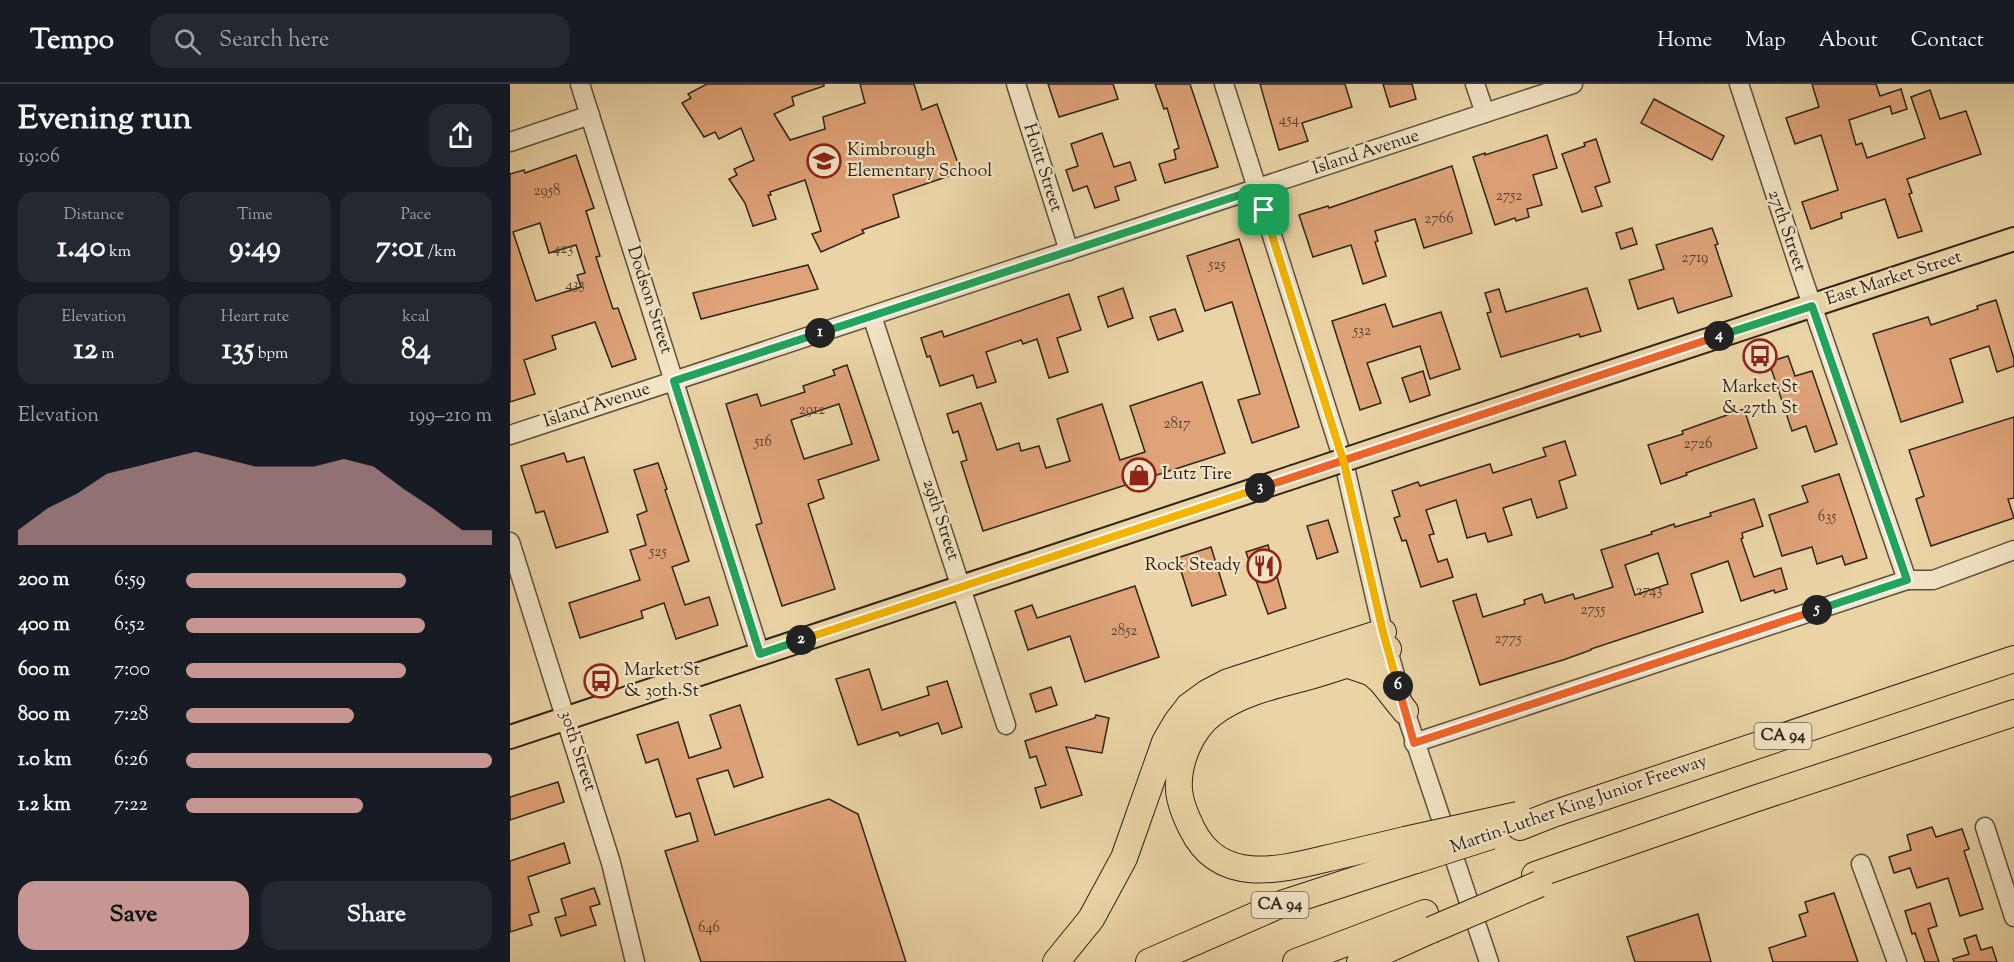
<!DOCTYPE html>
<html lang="en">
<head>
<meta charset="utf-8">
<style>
  body { margin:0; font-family:"Sorts Mill Goudy",serif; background:#242831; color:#f1f3f6; height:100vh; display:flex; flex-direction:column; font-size:22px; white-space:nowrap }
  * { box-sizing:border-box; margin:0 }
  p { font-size:20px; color:#9ea1a6 }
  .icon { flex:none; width:33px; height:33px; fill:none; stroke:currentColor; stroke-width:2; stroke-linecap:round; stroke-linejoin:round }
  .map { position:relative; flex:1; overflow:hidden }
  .sheet { display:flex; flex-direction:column; background:#171b24; width:510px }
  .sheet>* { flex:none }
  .pin { position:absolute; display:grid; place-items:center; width:51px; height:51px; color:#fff; margin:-26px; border-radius:12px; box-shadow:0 3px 9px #0006 }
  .km { position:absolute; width:30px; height:30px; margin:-15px; border-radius:50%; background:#222; color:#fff; font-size:16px; line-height:30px; text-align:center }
  .round { display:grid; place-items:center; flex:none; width:63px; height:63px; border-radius:18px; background:#242831 }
  .headline { display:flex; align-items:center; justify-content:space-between; height:102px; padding:0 18px }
  h1 { font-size:33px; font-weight:700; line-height:45px }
  .stats { display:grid; grid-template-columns:repeat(3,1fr); gap:9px; height:102px; padding:6px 18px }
  .stats div { display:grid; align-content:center; border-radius:15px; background:#242831; text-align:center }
  .stats b { font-size:30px; font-weight:700 }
  .stats small { font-size:16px; font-weight:400 }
  .stats p { font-size:16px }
  .chart { height:168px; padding:12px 18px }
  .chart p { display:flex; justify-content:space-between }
  .chart svg { width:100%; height:108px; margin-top:6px; fill:#c59692; opacity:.7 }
  .action { display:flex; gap:12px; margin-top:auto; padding:12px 18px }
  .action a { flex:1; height:69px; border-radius:18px; background:#c59692; color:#111; font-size:24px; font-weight:700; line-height:69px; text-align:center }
  .action a+a { background:#242831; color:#f1f3f6 }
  ul { padding:0 18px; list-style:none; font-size:20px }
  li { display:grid; grid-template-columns:96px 72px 1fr; align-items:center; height:45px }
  li i { height:15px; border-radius:8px; background:#c59692 }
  header { display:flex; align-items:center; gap:36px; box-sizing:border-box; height:84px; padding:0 30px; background:#171b24; border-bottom:2px solid #363941 }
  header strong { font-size:28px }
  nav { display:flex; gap:33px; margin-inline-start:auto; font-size:21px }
  .search { width:420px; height:54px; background:#242831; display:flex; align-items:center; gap:15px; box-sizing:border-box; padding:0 21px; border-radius:18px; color:#9ea1a6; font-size:22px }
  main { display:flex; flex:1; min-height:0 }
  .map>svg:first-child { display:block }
  .building { fill:#dfa378; stroke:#2e241b; stroke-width:1.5; fill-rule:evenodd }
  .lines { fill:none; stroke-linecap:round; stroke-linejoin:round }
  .minor-casing { stroke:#5d503e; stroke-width:21 }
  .major-casing { stroke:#2e241b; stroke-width:26 }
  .highway-casing { stroke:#2e241b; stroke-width:28 }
  .minor { stroke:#f1e3c4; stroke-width:18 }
  .major { stroke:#ead4a5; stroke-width:22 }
  .highway { stroke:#ead4a5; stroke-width:26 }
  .major-bridge-casing { stroke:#2e241b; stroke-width:26; stroke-linecap:butt }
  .highway-bridge-casing { stroke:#2e241b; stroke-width:28; stroke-linecap:butt }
  .major-bridge { stroke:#ead4a5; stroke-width:22 }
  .highway-bridge { stroke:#ead4a5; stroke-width:26 }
  .split-1-casing { stroke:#fff; stroke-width:12 }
  .split-2-casing { stroke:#fff; stroke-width:12 }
  .split-3-casing { stroke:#fff; stroke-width:12 }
  .split-4-casing { stroke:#fff; stroke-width:12 }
  .split-5-casing { stroke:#fff; stroke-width:12 }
  .split-6-casing { stroke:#fff; stroke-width:12 }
  .split-7-casing { stroke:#fff; stroke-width:12 }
  .split-1 { stroke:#22a559; stroke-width:8 }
  .split-2 { stroke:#22a559; stroke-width:8 }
  .split-3 { stroke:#f5b400; stroke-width:8 }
  .split-4 { stroke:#f0652b; stroke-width:8 }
  .split-5 { stroke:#22a559; stroke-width:8 }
  .split-6 { stroke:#f0652b; stroke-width:8 }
  .split-7 { stroke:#f5b400; stroke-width:8 }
  .labels { text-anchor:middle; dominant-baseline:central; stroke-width:4.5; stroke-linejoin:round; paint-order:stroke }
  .number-label { font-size:15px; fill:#5a4432 }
  .shield { fill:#f1e3c4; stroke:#685d4e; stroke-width:1.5 }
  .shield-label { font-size:16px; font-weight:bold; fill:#2e241b }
  .poi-label { font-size:18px; fill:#2e241b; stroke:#f1e3c4; text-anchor:start }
  .street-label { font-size:18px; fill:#2e241b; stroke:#f1e3c4 }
</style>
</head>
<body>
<header>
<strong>Tempo</strong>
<div class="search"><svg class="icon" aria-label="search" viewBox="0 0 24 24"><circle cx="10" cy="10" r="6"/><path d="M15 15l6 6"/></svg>Search here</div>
<nav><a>Home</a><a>Map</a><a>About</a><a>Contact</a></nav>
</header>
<main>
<section class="sheet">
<div class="headline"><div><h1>Evening run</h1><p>19:06</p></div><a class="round"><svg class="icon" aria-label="share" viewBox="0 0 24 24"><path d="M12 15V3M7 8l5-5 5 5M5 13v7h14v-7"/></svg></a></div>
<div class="stats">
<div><p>Distance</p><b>1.40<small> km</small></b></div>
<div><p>Time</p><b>9:49</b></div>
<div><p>Pace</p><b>7:01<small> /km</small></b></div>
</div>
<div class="stats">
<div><p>Elevation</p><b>12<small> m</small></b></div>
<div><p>Heart rate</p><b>135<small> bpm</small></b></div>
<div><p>kcal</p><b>84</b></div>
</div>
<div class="chart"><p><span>Elevation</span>199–210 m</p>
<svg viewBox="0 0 160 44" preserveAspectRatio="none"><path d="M0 44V38L10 29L20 23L30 15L40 12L50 9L60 6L70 9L80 12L90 12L100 12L110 9L120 12L130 21L140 29L150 38L160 38V44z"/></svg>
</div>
<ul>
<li><b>200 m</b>6:59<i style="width:72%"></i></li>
<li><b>400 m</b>6:52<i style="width:78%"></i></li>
<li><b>600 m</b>7:00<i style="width:72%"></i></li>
<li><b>800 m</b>7:28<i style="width:55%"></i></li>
<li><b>1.0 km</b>6:26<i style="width:100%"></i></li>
<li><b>1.2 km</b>7:22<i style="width:58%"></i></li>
</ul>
<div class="action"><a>Save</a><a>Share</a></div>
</section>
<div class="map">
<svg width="1504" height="878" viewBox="0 0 1504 878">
  <rect width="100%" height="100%" fill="#ead4a5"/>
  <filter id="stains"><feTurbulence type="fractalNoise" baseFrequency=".00333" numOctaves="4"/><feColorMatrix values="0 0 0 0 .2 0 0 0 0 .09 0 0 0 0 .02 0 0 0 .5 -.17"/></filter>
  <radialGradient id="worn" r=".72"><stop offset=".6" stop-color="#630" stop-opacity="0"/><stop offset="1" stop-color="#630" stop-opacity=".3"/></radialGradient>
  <g class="building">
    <polygon points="197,0 314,0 314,2 282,13 284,21 264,30 280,56 315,45 313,33 355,19 350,0 404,0 412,26 427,20 451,88 383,111 389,133 352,146 354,149 311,168 302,150 311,147 295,96 260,108 261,111 258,111 266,135 243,142 235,119 219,95 227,91 224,85 244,76 231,44 209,55 205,48 194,53 172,19 181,14 178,10"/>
    <polygon points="538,0 603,0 608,15 549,33"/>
    <polygon points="645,0 680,0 708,83 655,99 649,80 666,75 664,66 669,64 657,24 654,25"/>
    <polygon points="750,0 835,0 842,23 792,39 798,57 769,66"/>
    <polygon points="873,0 902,0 906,15 880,23"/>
    <polygon points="1302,0 1366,0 1370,12 1391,5 1397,25 1382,30 1380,22 1339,36 1346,61 1352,59 1357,74 1415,54 1401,13 1420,6 1430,35 1456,27 1471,70 1397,95 1402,109 1399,110 1412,147 1388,154 1375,115 1331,129 1332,134 1301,145 1292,118 1328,106 1311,51 1285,60 1276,34 1309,23"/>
    <polygon points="1144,15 1214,52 1202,76 1131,39"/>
    <polygon points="592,49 604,83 620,78 626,96 605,103 609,116 585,124 577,102 563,107 556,86 568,82 561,60"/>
    <polygon points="1037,51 1047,84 1023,91 1032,121 1017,125 1019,133 1006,137 1005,134 985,141 963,73 975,69 975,71"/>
    <polygon points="1086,55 1100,98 1085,103 1092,122 1072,128 1052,70 1075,62 1074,59"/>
    <path d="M66,71L84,124L76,127L90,172L86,173L103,225L108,224L126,275L102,283L85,238L42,252L46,265L14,276L25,310L0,318V90L14,86L15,89ZM30,139L39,169L66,161L75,189L67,191L71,203L26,217L3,148Z"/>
    <polygon points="942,82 962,149 914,164 905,135 865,147 868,157 865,158 876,192 853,200 841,161 803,173 789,131 818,122 819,124"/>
    <polygon points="1122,144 1127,160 1111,165 1106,149"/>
    <polygon points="1202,144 1208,160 1205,161 1222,212 1168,229 1163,214 1128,225 1119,196 1154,185 1146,161"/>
    <polygon points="729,155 789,343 742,359 728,316 750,310 722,218 695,227 677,172"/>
    <polygon points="298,181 308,205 191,235 183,209"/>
    <polygon points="613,204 623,234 598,243 588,213"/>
    <polygon points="1077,204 1091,247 1070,253 1069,250 991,273 977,229 981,228 975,209 989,205 996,228"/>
    <polygon points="559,210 571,246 547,254 558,288 539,294 527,255 513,260 511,256 476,268 486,298 467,304 463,291 430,302 420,272 417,273 411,254 432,247 434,253"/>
    <polygon points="1486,216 1504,275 1504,282 1487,288 1479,262 1440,275 1453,318 1391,338 1363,250 1418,233 1421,241 1468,225 1467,222"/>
    <polygon points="875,220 883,243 931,228 950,285 920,295 910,262 857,279 871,319 850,326 822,237"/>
    <polygon points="665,225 673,247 648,256 640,233"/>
    <polygon points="1278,272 1285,292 1302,287 1327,360 1305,368 1296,342 1282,347 1259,278"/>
    <path d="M337,281L369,376L308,396L314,414L298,420L325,505L272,522L246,441L252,439L216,320L247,310L251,322L295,308L293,302L325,291L323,286ZM329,320L342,360L294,375L281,336Z"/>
    <polygon points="913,287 920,311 900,318 892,294"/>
    <polygon points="692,298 715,369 473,447 451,378 457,376 448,347 443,349 437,330 471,319 487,366 509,359 511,367 529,362 536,384 560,377 547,335 592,320 610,376 635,368 620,322"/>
    <polygon points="1234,325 1247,364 1176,389 1177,391 1151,400 1138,361 1173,350 1172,347"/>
    <polygon points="1504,333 1504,414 1498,415 1504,434 1421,462 1406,415 1414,412 1399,366"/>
    <polygon points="1055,357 1066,391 1049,397 1057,424 1027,434 1021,415 993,424 1002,451 978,458 975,449 957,454 946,416 916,426 924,450 919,451 928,478 937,475 943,493 911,503 896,456 892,457 884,434 890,432 882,407 908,398 910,402 980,380 983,389 1036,372 1033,364"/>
    <polygon points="54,369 57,378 74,373 98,448 46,464 34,427 26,429 11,382"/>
    <polygon points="148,379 157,405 155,406 179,477 162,483 175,521 199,513 208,541 166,555 154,519 131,527 133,534 70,554 59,519 130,496 120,466 136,461 127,431 137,427 124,386"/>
    <polygon points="1329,390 1357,474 1335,481 1332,472 1307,480 1302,463 1272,472 1259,431 1298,418 1292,402"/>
    <path d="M1244,415L1253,442L1232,449L1233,454L1231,455L1244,493L1271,484L1277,505L1265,509L1264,506L1231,517L1218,477L1181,490L1193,528L1081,565V566L1053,576L970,601L943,517L966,510L973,533L1015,520L1014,516L1032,510L1035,519L1063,510L1065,515L1103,503L1091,466L1142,450L1141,448L1164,440L1165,443L1201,432L1200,429ZM1148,469L1158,500L1125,511L1115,481Z"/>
    <polygon points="818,436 828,468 807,475 797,442"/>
    <polygon points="758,461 776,524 758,530 736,468"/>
    <polygon points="701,463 716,511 682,522 667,474"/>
    <polygon points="625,502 649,573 575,598 560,552 518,566 505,527 522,521 527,534"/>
    <polygon points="359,585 372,626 419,611 417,603 437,597 452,643 432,650 428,639 390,652 388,648 348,661 326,595"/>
    <polygon points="541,603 547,621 526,628 520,610"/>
    <polygon points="230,621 253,693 224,703 218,686 187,695 205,751 319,715 348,730 396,878 191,878 155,767 188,757 180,729 166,733 148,675 136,679 127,651 168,638 179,674 211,664 200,631"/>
    <polygon points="586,631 599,634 592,669 556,663 572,711 531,724 525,704 536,701 526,672 520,674 515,657 585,634"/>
    <polygon points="48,698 54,718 0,736 0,713"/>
    <polygon points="1422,743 1426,753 1452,745 1459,765 1454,767 1473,825 1450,832 1438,794 1407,804 1400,784 1384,789 1379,773 1401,766 1397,751"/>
    <polygon points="54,759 60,779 18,793 29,828 19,831 22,841 0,848 0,777"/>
    <polygon points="84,804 90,820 80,823 86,841 51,852 45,834 56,831 51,815"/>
    <polygon points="1324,809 1348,878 1263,878 1259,864 1296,852 1289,831 1298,828 1295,818"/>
    <polygon points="1420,819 1427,842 1418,845 1429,878 1415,878 1405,849 1402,850 1395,827"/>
    <polygon points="1188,830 1201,878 1125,878 1117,853"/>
    <polygon points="1466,851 1471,866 1482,863 1487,878 1444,878 1443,875 1459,870 1454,855"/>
  </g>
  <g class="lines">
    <defs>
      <g id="minor">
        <polyline points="70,0 250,570"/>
        <polyline points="506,0 559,167"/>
        <polyline points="714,0 834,379 873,548 895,627 979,878"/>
        <polyline points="965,0 975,29"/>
        <polyline points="1229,0 1291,189 1397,496"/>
        <polyline points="0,58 80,31"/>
        <polyline points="362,232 496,641"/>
        <polyline points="0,351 1063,0"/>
        <polyline points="0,458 101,779 125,878"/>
        <polyline points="904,659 1397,496 1423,496 1504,466"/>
        <polyline points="1475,743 1504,833"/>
        <polyline points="1351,780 1387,878"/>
      </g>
      <g id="major">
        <polyline points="879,361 1504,155"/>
        <polyline points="0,653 783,393"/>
      </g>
      <g id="highway">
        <path d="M878,565C852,576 827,584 800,592C767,601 731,608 703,629C681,645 667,679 669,706C670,720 676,733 682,745C710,802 770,786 819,774C844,768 870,762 895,756"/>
        <polyline points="839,581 862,589 871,597 895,627"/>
        <polyline points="1010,743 1043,730 1504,575"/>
        <polyline points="1025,791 1244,715 1504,629"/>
        <polyline points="546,878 581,835 614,774 655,658 666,639 679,622 697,609 718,598 873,548"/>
        <polyline points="639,878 774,819 906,776"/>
        <polyline points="786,878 915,829"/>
        <polyline points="850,878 921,846"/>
      </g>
    </defs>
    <use href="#minor" class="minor-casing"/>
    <use href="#major" class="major-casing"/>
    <use href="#highway" class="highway-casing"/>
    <use href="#minor" class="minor"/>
    <use href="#major" class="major"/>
    <use href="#highway" class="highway"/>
    <defs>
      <polyline id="major-bridge" points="783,393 879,361"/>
      <g id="highway-bridge">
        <polyline points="895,756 1008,731"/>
        <polyline points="906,776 981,752"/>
        <polyline points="921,846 1029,800"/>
      </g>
    </defs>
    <use href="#major-bridge" class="major-bridge-casing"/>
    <use href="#highway-bridge" class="highway-bridge-casing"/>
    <use href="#major-bridge" class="major-bridge"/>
    <use href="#highway-bridge" class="highway-bridge"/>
  </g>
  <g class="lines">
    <defs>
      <polyline id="split-1" points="310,249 748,105 754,126"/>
      <polyline id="split-2" points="291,556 250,570 164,297 310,249"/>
      <polyline id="split-3" points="291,556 750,404"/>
      <polyline id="split-4" points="750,404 1209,252"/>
      <polyline id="split-5" points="1209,252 1302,222 1397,496 1307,526"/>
      <polyline id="split-6" points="888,602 904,659 1307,526"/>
      <polyline id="split-7" points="754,126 834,379 873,548 888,602"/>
    </defs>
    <use href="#split-1" class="split-1-casing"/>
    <use href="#split-2" class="split-2-casing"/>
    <use href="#split-3" class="split-3-casing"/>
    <use href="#split-4" class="split-4-casing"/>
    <use href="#split-5" class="split-5-casing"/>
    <use href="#split-6" class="split-6-casing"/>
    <use href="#split-7" class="split-7-casing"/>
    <use href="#split-1" class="split-1"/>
    <use href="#split-2" class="split-2"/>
    <use href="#split-3" class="split-3"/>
    <use href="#split-4" class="split-4"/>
    <use href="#split-5" class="split-5"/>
    <use href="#split-6" class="split-6"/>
    <use href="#split-7" class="split-7"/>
  </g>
  <defs>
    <symbol id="school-ring" viewBox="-11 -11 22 22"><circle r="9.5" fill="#f1e3c4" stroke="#8f2418" stroke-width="1.5"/><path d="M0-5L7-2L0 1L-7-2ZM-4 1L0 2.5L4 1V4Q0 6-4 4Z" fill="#8f2418"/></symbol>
    <symbol id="bus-ring" viewBox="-11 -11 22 22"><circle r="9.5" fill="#f1e3c4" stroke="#8f2418" stroke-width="1.5"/><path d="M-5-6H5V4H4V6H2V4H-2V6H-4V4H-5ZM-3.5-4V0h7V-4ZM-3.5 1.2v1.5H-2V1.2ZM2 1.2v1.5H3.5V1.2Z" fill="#8f2418"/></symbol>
    <symbol id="shop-ring" viewBox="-11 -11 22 22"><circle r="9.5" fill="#f1e3c4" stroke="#8f2418" stroke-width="1.5"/><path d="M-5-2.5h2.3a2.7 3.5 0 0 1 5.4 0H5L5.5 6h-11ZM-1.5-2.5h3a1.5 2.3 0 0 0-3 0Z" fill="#8f2418"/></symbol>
    <symbol id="restaurant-ring" viewBox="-11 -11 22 22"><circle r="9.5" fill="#f1e3c4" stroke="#8f2418" stroke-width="1.5"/><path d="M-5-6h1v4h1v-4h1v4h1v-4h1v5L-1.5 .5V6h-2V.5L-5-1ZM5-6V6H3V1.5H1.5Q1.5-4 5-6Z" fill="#8f2418"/></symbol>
  </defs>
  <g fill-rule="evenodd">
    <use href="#school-ring" x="295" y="58" width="38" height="38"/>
    <use href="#bus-ring" x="1231" y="253" width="38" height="38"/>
    <use href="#shop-ring" x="610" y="372" width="38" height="38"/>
    <use href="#restaurant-ring" x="735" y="463" width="38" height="38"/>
    <use href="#bus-ring" x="72" y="578" width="38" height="38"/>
  </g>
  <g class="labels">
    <g class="number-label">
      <text x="779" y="36">454</text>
      <text x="37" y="107">2958</text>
      <text x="999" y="112">2752</text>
      <text x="929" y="135">2766</text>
      <text x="53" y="165">423</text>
      <text x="1185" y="174">2719</text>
      <text x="707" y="181">525</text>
      <text x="65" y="201">433</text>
      <text x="852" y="247">532</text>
      <text x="302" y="326">2912</text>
      <text x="667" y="340">2817</text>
      <text x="253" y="358">516</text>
      <text x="1188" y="360">2726</text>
      <text x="1317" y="433">635</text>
      <text x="148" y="468">525</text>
      <text x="1139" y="507">2743</text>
      <text x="1083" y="526">2755</text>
      <text x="614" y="547">2852</text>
      <text x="998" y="555">2775</text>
      <text x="199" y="844">646</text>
    </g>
    <g class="shield">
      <rect x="1244.5" y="639" width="57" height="26" rx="4.5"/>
      <rect x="741.5" y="808" width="57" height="26" rx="4.5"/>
    </g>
    <g class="shield-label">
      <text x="1273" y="652">CA 94</text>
      <text x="770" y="821">CA 94</text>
    </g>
    <g class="poi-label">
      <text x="337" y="67">Kimbrough<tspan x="337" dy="21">Elementary School</tspan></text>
      <text x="1250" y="304" text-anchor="middle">Market St<tspan x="1250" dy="21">&amp; 27th St</tspan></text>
      <text x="652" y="391">Lutz Tire</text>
      <text x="731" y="482" text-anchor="end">Rock Steady</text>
      <text x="114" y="587">Market St<tspan x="114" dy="21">&amp; 30th St</tspan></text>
    </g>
    <g class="street-label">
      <text transform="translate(856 69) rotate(-18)">Island Avenue</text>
      <text transform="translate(532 84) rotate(72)">Hoitt Street</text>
      <text transform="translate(1276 147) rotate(71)">27th Street</text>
      <text transform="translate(1384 195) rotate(-18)">East Market Street</text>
      <text transform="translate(139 216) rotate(72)">Dodson Street</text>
      <text transform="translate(87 322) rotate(-18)">Island Avenue</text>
      <text transform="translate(430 436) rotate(72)">29th Street</text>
      <text transform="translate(67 667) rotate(72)">30th Street</text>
      <text transform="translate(1069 721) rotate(-19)">Martin Luther King Junior Freeway</text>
    </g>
  </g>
  <rect width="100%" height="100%" filter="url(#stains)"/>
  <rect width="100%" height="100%" fill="url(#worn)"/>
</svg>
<div class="pin" style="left:754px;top:126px;background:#1e9e55"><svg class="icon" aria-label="arrive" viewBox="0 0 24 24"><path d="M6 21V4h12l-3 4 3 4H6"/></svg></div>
<b class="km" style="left:310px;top:249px">1</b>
<b class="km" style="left:291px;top:556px">2</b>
<b class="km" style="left:750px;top:404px">3</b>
<b class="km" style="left:1209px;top:252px">4</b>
<b class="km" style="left:1307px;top:526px">5</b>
<b class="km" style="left:888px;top:602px">6</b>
</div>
</main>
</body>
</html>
